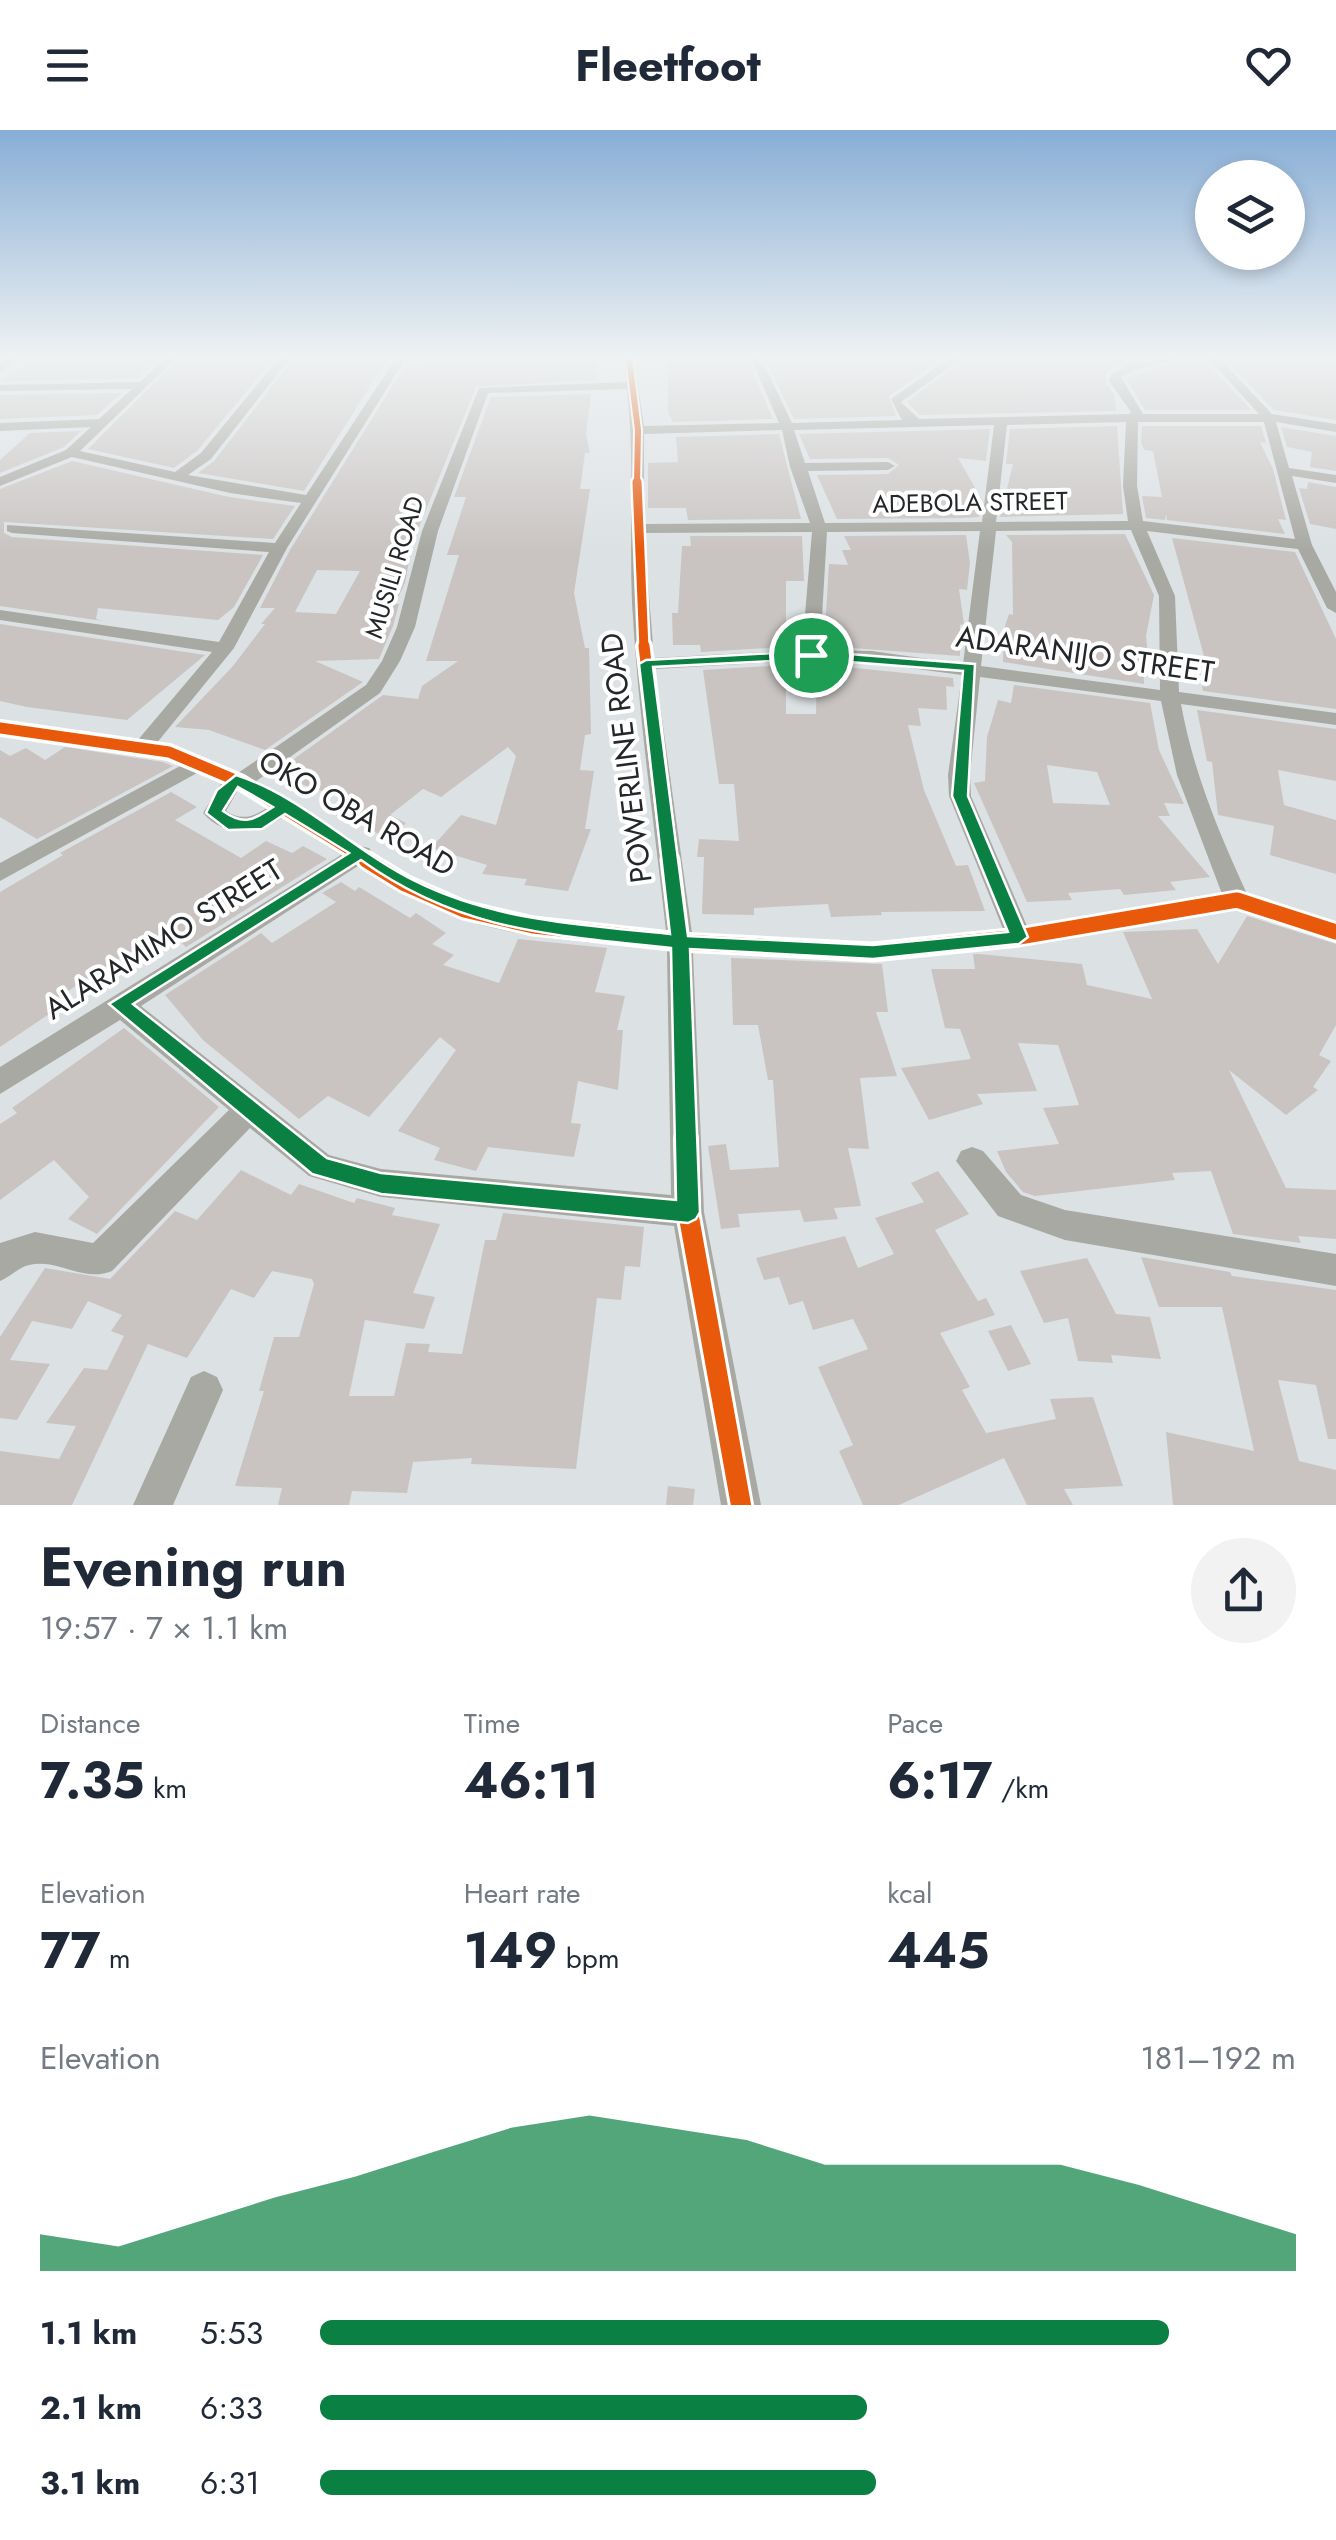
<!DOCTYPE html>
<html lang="en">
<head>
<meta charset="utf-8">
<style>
  body { margin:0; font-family:Jost,sans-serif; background:#f2f2f3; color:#1f2937; height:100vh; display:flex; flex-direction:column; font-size:38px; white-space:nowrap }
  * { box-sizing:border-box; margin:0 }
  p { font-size:32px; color:#747a83 }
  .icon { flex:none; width:55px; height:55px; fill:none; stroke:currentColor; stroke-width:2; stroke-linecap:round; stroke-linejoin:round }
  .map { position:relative; height:1375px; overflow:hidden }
  .side { display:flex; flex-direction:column; background:#fff; flex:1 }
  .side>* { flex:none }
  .tools { position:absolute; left:1195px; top:30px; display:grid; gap:20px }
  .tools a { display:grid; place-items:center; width:110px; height:110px; border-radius:50%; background:#fff; box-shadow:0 5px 15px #0003; font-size:50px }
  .pin { position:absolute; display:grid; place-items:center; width:85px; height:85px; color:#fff; margin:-42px; border:5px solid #fff; border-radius:50%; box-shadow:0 2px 10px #0007 }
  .round { display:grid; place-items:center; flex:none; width:105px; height:105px; border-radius:52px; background:#f2f2f3 }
  .overview { display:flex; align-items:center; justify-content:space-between; height:170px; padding:0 40px }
  h1 { font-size:55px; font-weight:700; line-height:75px }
  .stats { display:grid; grid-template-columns:repeat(3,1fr); gap:15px; height:170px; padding:10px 40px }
  .stats div { display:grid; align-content:center }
  .stats b { font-size:50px; font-weight:700 }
  .stats small { font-size:28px; font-weight:400 }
  .stats p { font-size:28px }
  .chart { height:280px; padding:20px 40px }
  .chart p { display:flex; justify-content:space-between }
  .chart svg { width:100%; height:180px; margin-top:10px; fill:#0b8043; opacity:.7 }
  ul { padding:0 40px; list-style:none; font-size:32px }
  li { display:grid; grid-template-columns:160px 120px 1fr; align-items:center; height:75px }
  li i { height:25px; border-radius:12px; background:#0b8043 }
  header { display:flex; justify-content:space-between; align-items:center; height:130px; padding:0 40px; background:#fff; font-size:45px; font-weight:700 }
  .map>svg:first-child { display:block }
  .building { fill:#c9c4c2; fill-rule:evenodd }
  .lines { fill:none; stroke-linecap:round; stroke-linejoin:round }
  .minor { fill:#a9a9a3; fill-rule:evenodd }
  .cycleway-far4-casing { stroke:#fff; stroke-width:10 }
  .cycleway-far3-casing { stroke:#fff; stroke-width:14 }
  .cycleway-far2-casing { stroke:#fff; stroke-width:18 }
  .cycleway-far1-casing { stroke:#fff; stroke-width:21 }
  .cycleway-casing { stroke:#fff; stroke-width:26 }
  .cycleway-far4 { stroke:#e8590c; stroke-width:6 }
  .cycleway-far3 { stroke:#e8590c; stroke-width:9 }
  .cycleway-far2 { stroke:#e8590c; stroke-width:11 }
  .cycleway-far1 { stroke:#e8590c; stroke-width:15 }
  .cycleway { stroke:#e8590c; stroke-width:20 }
  .route { fill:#0b8043; stroke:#fff; stroke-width:2.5; fill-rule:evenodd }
  .labels { text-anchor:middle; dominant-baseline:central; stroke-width:8; stroke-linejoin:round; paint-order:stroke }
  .far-street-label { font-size:25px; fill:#242729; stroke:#fff }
  .street-label { font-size:30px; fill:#242729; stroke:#fff }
</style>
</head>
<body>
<header><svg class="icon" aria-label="menu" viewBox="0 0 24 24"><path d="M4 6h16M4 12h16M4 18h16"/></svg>Fleetfoot<svg class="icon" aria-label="heart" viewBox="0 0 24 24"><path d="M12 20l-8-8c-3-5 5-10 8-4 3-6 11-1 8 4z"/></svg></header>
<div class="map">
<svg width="1336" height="1375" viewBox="0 0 1336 1375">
  <rect width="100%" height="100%" fill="#dce1e4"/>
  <g class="building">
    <polygon points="41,228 159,228 138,248 0,251"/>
    <polygon points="180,228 274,228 198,320 174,338 88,319"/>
    <polygon points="294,228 387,229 304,361 198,343 214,331"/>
    <path d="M515,228L537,234L540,228H596L595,250L476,257L412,414L405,453L395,474H399L393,496L379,529L315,531L363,552L265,620L209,600L175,597L233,536L265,494H261L275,478H260L290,420L405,236H422L425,229ZM317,440L360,441L336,484L295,482Z"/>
    <polygon points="668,228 747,228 773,289 673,292 668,282"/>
    <polygon points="765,228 798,230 943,228 889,266 896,286 794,289"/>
    <polygon points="966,228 1141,228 1142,229 1114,236 1107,243 1106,253 1115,266 1116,281 920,285 907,272"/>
    <polygon points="1245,228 1325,228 1336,236 1336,290 1274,280 1228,232 1250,232"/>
    <polygon points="1180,231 1206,232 1251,280 1145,280 1126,248"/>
    <polygon points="122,263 97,285 0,289 0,265"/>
    <polygon points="591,264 586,304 590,323 585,323 580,359 590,359 574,463 585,518 589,518 591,604 585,605 580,640 594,641 585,699 591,699 568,761 524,755 527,749 482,744 487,735 431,718 461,685 496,695 516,626 508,617 441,667 423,659 390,685 406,693 386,709 340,680 353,672 273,644 383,565 418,569 422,556 458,531 426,531 459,425 447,425 466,367 454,367 491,267"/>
    <polygon points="1117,296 1123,384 1000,387 1013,334 1006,334 1010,299"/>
    <polygon points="1142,296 1261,296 1266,313 1260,312 1273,339 1286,390 1278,389 1285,404 1167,390 1166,384 1165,390 1146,388 1142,366 1162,367 1153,321 1144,320 1141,312"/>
    <polygon points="1281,297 1336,306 1336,341 1310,337 1312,322 1287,317"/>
    <polygon points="990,299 986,331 958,328 981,368 979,387 963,388 837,389 817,345 888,344 899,335 888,328 810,329 799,304"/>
    <polygon points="81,301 64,317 0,343 0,330 30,303"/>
    <polygon points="779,304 801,389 688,390 686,378 648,378 648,333 678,332 676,307"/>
    <polygon points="72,331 229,367 295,376 273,409 4,392 4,403 12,407 263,425 234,477 218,490 98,478 96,489 103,491 0,476 0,359"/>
    <polygon points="1308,352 1336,357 1336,399 1310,394 1299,358 1307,359"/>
    <polygon points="1125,404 1154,465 1146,506 1148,525 1143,524 1144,554 1003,532 1004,499 1009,484 1013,485 1012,412 1006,405"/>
    <polygon points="966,405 970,433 967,460 959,459 964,494 960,495 960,526 824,516 829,434 848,435 842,420 851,420 844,406"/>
    <polygon points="690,406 802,406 804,451 786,451 786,517 701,522 700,515 673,515 672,483 678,483 682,416 691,416"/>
    <polygon points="1172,408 1295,422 1336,509 1336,579 1203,561 1202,556 1207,557 1204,541 1208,541"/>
    <polygon points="0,494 205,525 127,590 27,577 0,571"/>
    <polygon points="817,534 953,548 954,557 946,556 947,580 918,578 921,596 908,595 924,660 956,736 968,735 985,781 881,782 882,785 831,787 828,774 754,778 754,785 702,784 704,727 697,727 699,709 739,711 734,654 719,654 703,540 786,535 786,584 816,584"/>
    <path d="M1014,555L1150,573L1159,620L1184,674L1164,673L1170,686H1158L1210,747L1170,752L1176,760L1124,765L1120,759L1068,763L1072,770L1027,772L974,653L985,651L987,607L998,570L1011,573ZM1047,635L1097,642L1110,675L1053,673Z"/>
    <polygon points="1197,580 1336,599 1336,651 1278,640 1284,675 1336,690 1336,744 1270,725 1274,696 1218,685 1212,632 1207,631"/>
    <polygon points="65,617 163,632 173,636 37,709 0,687 0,620 10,626 26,618 45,630"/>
    <polygon points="171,662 197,677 175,690 241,728 266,711 292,723 303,716 327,729 186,817 171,803 116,830 54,870 61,876 0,917 0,762 63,725 60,723"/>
    <polygon points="341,752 355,761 359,757 410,788 416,783 446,803 432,814 454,825 443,835 499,853 518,809 607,818 595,862 625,866 617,900 623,900 618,960 578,951 571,993 581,994 574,1027 488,1017 476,1041 434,1030 440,1018 398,1001 456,920 440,907 369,987 328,966 299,989 203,910 165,865 261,803 272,813 336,772 322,763"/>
    <polygon points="1247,786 1336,814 1336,895 1319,925 1331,931 1313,957 1318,960 1286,985 1229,940 1286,1058 1336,1060 1336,1109 1298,1106 1301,1113 1233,1104 1211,1041 1172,1043 1175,1050 1071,1062 1035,1066 1023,1062 1006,1042 997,1021 1059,1014 1043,978 1079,975 1058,915 1018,913 1037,961 977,964 983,974 929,990 901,938 971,929 960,899 945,898 931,839 975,839 973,824 979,824 1082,834 1087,855 1152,869 1123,802 1197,799 1218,834"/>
    <polygon points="731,828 882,834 888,882 876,882 897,946 860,948 869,1019 848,1018 861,1076 834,1078 838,1089 804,1092 800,1080 738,1084 740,1097 721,1099 708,1016 726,1014 730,1040 779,1037 773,950 768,950 758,895 733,895"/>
    <polygon points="124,898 219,977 97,1104 68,1089 89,1067 54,1030 0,1070 0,994 17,983 12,978"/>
    <polygon points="241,1040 291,1065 299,1054 354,1073 357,1068 395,1078 392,1085 440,1094 413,1163 435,1167 424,1199 365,1190 349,1266 394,1266 406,1213 430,1214 428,1222 462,1224 485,1110 496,1110 503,1083 644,1097 640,1137 625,1136 621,1170 597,1168 576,1339 471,1334 472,1328 413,1332 407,1363 352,1361 349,1375 278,1375 282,1358 235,1356 264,1261 259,1261 274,1207 299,1207 314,1154 312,1149 272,1141 254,1168 231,1159 187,1228 148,1214 72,1375 0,1375 0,1321 59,1329 76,1296 46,1293 84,1238 107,1240 124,1206 111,1201 122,1185 88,1171 72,1199 32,1191 10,1230 50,1234 17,1290 0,1288 0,1207 45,1138 110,1149 175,1081 197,1090"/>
    <polygon points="938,1041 969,1084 935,1100 978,1171 986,1168 995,1185 940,1203 970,1257 962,1260 986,1303 1056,1289 1050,1269 1093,1267 1123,1356 1064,1359 1073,1375 1027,1375 1004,1328 899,1375 863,1375 839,1321 853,1315 818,1237 868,1219 853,1189 813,1200 803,1171 789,1175 779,1147 764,1150 756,1128 845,1106 858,1138 894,1124 875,1088 924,1072 911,1053"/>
    <polygon points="1141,1127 1230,1142 1232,1146 1336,1160 1336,1309 1328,1309 1316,1255 1278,1250 1299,1331 1336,1340 1336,1375 1173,1375 1166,1302 1254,1321 1222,1177 1159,1177"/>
    <polygon points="1087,1128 1116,1184 1150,1187 1161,1229 1111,1225 1113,1233 1078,1231 1068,1188 1044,1193 1020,1141"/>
    <polygon points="1011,1195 1031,1234 1008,1241 988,1201"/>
    <polygon points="668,1356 695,1359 693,1375 666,1375"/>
  </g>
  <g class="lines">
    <g class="minor">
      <polygon points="7,228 19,228 0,242 0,234"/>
      <path d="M165,228H176L80,321L175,342L201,323L279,228H290L211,329L188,345L306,365L396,228H406L287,418L234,518L156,614L176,618L238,643L366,555L382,531L397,497L422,401L479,258L626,252L624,228H634L644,296L779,293L751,228H761L792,293L902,290L891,269L950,228H962L901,272L919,289L1129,284L1131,282L1109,251L1111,244L1131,234L1179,228L1134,240L1121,247L1143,284H1259L1208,228H1219L1272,284L1336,294V302L1276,292L1289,338L1336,345V353L1292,346L1312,415L1336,462V483L1327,478L1298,419L1147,401L1175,466L1179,562L1336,583V595L1181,574C1193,641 1219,703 1247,764L1336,793V811L1236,779L1019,816L873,831L693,822L704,1082L761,1375H721L674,1096L381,1067L309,1046L250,998L112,1141C83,1153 58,1128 29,1135C19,1137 10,1147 0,1151V1113L35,1102L93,1113L229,980L120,890L0,964V937L341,725L282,688C256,704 225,708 203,683L222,652L199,642L0,751V733L182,635L164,628L0,604V592L137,611L212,522L0,490V480L219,512L269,422L12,403L7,401V395L275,413L301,373L230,363L72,327L0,356V347L66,320L91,297L0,301V293L99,289L132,259L0,261V255L140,252ZM627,259C635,330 629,402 632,473C638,583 654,692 666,801C601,794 530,794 468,772C434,760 403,742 373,723L369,718L360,716L255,652L380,563L400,531L415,497L438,401L488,263ZM1126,292L1123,356L1128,391L996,392L1007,295ZM1138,292H1264L1295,409L1143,391L1137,356ZM994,295L982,392L825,393L808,341L888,340L895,336L888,332L805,333L794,300ZM782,300L790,337L810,393L644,394V304ZM1131,400L1159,466L1160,560L981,536L996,401ZM980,401L963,534L872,521L820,520L827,402ZM812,402L802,520L654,528L644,403ZM811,530L872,533L962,545L948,645L949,666L1003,799L873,813L692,803L655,539ZM980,547L1161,571L1177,645L1222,764L1027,796L971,666L970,645ZM238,660L267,678C252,687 242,691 226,681ZM358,736C389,755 420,773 454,786C520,811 597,812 667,820L671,1065L381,1039L329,1025L141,876Z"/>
      <polygon points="972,1017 983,1021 1021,1065 1065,1080 1336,1124 1336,1156 1065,1110 998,1086 956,1031 961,1021"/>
      <polygon points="204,1241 217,1247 223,1260 173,1375 133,1375 191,1247"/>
    </g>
    <defs>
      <polyline id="cycleway-far4" points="629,228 638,300 637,355"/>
      <polyline id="cycleway-far3" points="637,352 644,519"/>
      <g id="cycleway-far2">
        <polyline points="644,516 670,732"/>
        <polyline points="0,598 169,622 240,652 370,732"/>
      </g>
      <g id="cycleway-far1">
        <polyline points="366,730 405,754 464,780 533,796 680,812 873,822 1019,807 1237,770 1336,802"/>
        <polyline points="670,730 680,812 686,1012"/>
      </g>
      <polyline id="cycleway" points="686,1009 688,1082 741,1375"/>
    </defs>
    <use href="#cycleway-far4" class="cycleway-far4-casing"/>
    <use href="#cycleway-far3" class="cycleway-far3-casing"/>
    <use href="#cycleway-far2" class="cycleway-far2-casing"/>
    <use href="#cycleway-far1" class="cycleway-far1-casing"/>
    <use href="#cycleway" class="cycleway-casing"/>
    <use href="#cycleway-far4" class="cycleway-far4"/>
    <use href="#cycleway-far3" class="cycleway-far3"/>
    <use href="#cycleway-far2" class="cycleway-far2"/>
    <use href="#cycleway-far1" class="cycleway-far1"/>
    <use href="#cycleway" class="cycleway"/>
  </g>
  <linearGradient id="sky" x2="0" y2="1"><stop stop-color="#88aed6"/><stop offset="0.54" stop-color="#eff2f3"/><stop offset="1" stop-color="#eff2f3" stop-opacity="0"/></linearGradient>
  <rect width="1336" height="421" fill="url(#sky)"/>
  <path class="route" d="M811,521L975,534L968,666L1028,807L1019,814L873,829L690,819L700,1082L696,1089L688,1093L381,1064L312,1044L109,874L349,723L285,684L262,699L228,700L206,683L217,660L236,645C302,666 354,721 415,751C495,791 583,795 670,804L639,534L646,530ZM811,529L963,541L952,666L1008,802L873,815L688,806L653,537ZM238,657L273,677C253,690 244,696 223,681ZM361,730C461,802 553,805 671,818L676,1070L381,1043L327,1028L133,874Z"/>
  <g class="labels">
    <g class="far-street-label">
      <text transform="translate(970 372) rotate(-1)">ADEBOLA STREET</text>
      <text transform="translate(394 437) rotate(-73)">MUSILI ROAD</text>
    </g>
    <g class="street-label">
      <text transform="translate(1085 524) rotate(8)">ADARANIJO STREET</text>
      <text transform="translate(626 628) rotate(-97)">POWERLINE ROAD</text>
      <text transform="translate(357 683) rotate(30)">OKO OBA ROAD</text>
      <text transform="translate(163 809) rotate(-32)">ALARAMIMO STREET</text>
    </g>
  </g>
</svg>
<div class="tools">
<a><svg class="icon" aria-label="layers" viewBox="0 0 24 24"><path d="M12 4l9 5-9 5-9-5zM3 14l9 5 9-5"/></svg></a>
</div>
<div class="pin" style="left:811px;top:525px;background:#1e9e55"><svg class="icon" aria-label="arrive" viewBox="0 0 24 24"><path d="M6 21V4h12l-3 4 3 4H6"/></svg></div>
</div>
<section class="side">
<div class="overview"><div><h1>Evening run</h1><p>19:57 · 7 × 1.1 km</p></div><a class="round"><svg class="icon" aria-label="share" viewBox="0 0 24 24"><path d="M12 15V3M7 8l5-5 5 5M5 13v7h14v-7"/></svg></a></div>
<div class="stats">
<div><p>Distance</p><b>7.35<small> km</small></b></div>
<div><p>Time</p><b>46:11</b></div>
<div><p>Pace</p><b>6:17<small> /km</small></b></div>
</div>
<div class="stats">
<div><p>Elevation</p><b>77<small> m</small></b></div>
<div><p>Heart rate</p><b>149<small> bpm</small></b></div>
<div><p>kcal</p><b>445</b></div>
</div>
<div class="chart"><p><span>Elevation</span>181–192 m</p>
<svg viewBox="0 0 160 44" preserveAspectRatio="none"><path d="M0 44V35L10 38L20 32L30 26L40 21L50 15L60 9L70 6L80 9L90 12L100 18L110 18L120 18L130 18L140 23L150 29L160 35V44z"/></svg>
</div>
<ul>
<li><b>1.1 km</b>5:53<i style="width:87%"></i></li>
<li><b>2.1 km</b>6:33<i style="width:56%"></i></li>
<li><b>3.1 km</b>6:31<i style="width:57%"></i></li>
</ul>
</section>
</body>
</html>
